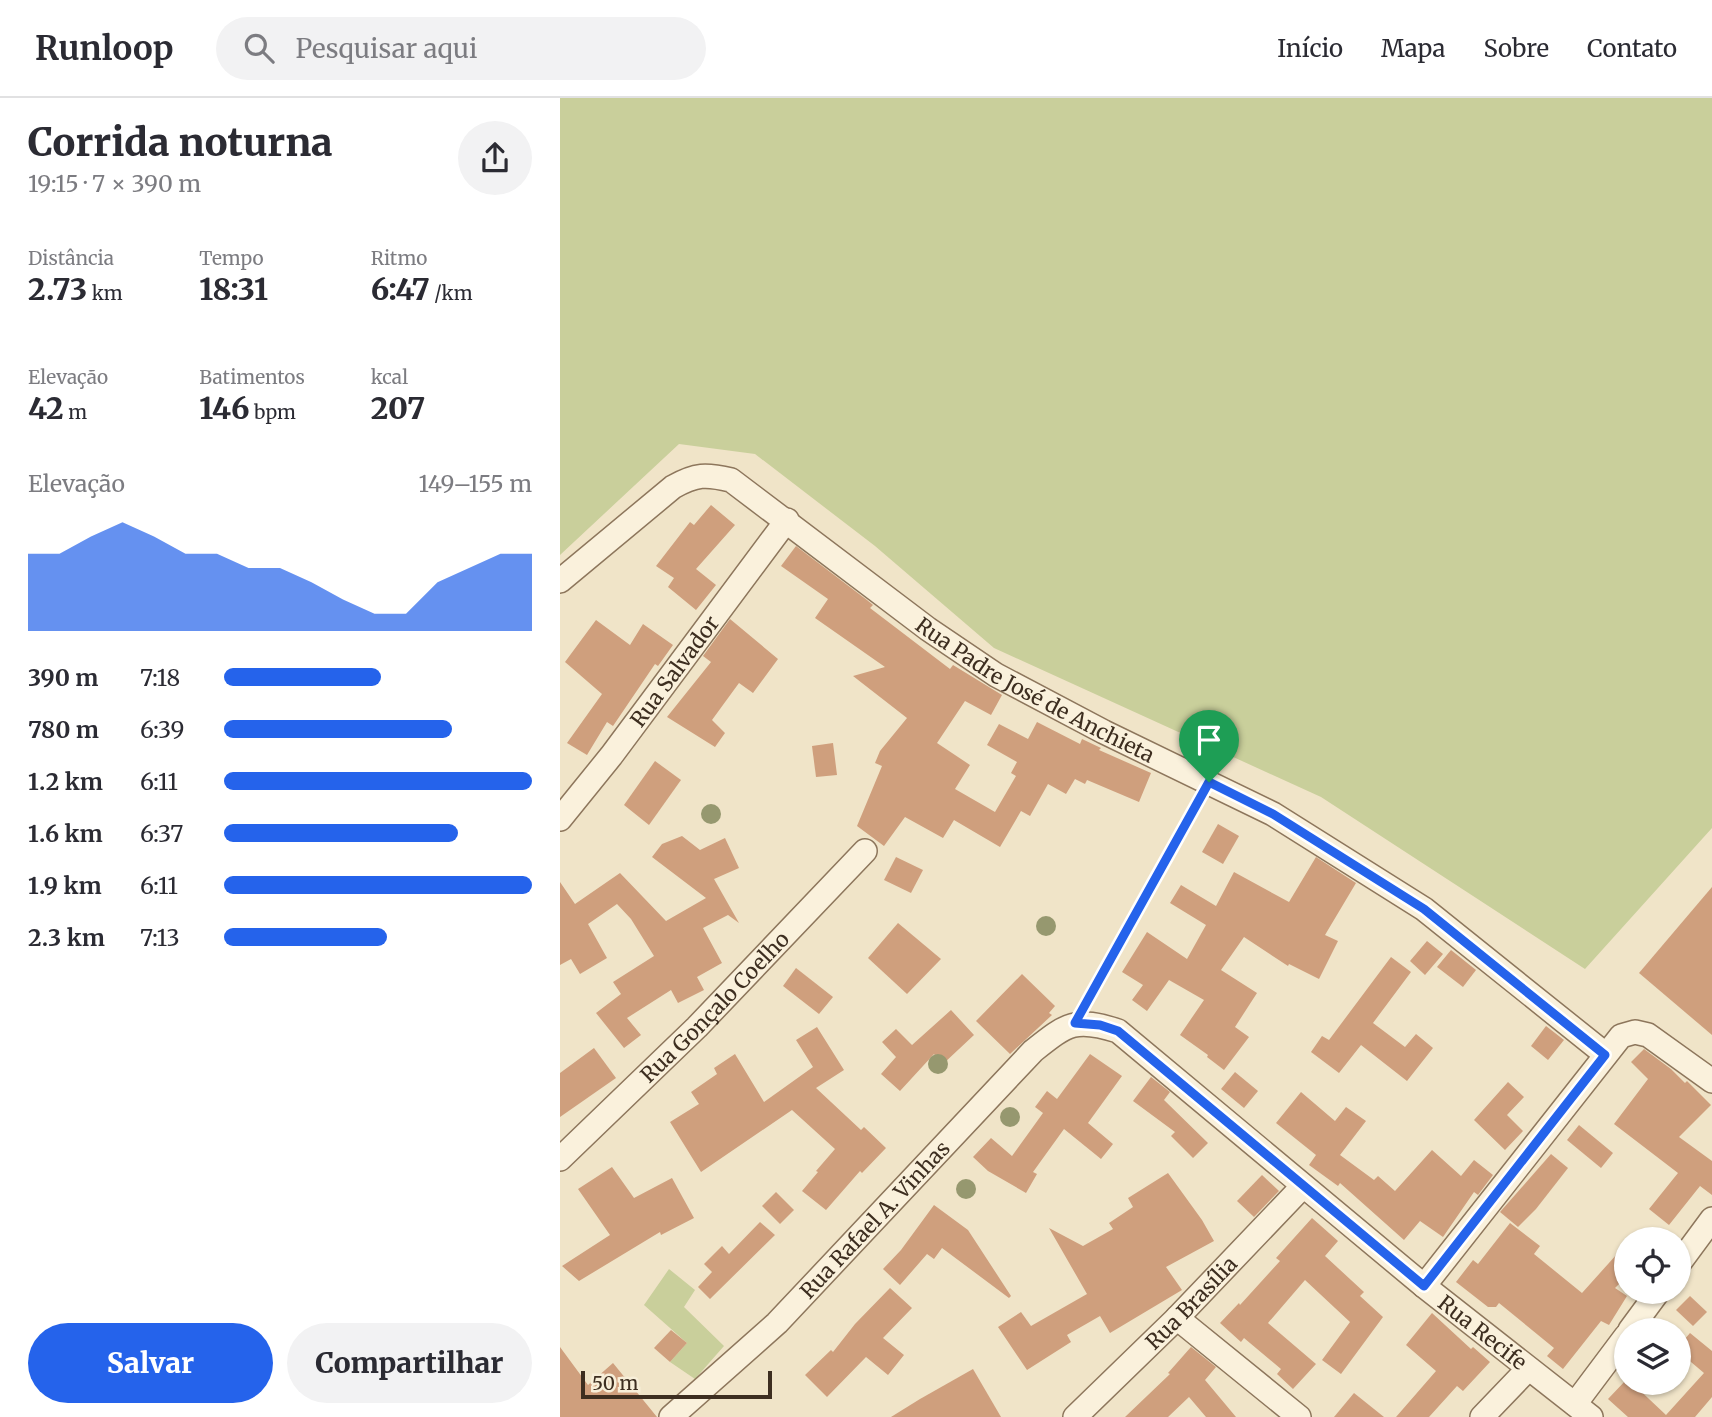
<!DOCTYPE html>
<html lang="pt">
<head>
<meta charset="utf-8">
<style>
  body { margin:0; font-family:Merriweather,serif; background:#f2f2f3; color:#2b2b33; height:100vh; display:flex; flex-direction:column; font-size:26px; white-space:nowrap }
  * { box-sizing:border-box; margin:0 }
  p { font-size:23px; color:#7c7c81 }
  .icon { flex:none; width:38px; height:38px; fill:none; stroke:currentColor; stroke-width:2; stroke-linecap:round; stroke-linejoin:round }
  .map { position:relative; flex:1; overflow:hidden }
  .details { display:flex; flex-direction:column; background:#fff; width:560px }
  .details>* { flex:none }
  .buttons { position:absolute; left:1054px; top:1129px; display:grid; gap:14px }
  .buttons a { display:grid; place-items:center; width:77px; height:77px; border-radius:50%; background:#fff; box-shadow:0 2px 5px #0004; font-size:35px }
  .scale { position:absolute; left:21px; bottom:18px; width:191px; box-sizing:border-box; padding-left:7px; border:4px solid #3d2e20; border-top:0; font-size:19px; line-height:24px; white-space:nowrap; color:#3d2e20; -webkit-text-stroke:5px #f7eed8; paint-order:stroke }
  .pin { position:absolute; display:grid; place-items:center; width:60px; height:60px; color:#fff; margin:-72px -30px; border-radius:50% 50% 50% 0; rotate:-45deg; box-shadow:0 0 7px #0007 }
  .pin .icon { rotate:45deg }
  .round { display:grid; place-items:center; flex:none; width:74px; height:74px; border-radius:37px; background:#f2f2f3 }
  .overview { display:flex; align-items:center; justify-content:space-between; height:119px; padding:0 28px }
  h1 { font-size:38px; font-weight:800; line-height:52px }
  .metrics { display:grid; grid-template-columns:repeat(3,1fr); gap:10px; height:119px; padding:7px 28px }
  .metrics div { display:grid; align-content:center }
  .metrics b { font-size:30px; font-weight:800 }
  .metrics small { font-size:19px; font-weight:400 }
  .metrics p { font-size:19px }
  .chart { height:196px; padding:14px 28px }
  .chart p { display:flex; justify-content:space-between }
  .chart svg { width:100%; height:126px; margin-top:7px; fill:#2563eb; opacity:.7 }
  .cta { display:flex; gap:14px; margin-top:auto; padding:14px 28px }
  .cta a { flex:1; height:80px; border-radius:42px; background:#2563eb; color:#fff; font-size:28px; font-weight:800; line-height:80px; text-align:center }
  .cta a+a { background:#f2f2f3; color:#2b2b33 }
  ul { padding:0 28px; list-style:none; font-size:23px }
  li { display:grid; grid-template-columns:112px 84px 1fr; align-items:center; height:52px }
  li i { height:18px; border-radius:9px; background:#2563eb }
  header { display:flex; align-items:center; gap:42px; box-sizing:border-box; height:98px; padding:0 35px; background:#fff; border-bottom:2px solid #e1e1e2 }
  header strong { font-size:33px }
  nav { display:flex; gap:38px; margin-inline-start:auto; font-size:24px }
  .search { width:490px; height:63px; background:#f2f2f3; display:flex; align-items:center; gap:18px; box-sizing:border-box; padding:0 24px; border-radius:38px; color:#7c7c81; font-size:26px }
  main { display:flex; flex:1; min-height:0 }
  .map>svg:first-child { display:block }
  .green { fill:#c9cf9b }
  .building { fill:#cf9f7d }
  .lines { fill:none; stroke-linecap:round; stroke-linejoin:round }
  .minor-casing { stroke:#8d765c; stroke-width:26 }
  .path { stroke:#8d765c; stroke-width:4.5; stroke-dasharray:5 3.5; stroke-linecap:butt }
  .minor { stroke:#faf1dc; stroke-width:23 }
  .tree { fill:#96986f }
  .route-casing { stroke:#fff; stroke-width:14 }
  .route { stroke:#2563eb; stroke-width:9 }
  .labels { text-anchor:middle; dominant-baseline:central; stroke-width:5; stroke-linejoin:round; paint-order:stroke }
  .street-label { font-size:21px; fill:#3d2e20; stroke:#f7eed8 }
</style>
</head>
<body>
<header>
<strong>Runloop</strong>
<div class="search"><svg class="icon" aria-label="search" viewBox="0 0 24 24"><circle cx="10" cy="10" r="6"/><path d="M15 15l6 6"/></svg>Pesquisar aqui</div>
<nav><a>Início</a><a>Mapa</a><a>Sobre</a><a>Contato</a></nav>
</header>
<main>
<section class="details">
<div class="overview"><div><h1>Corrida noturna</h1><p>19:15 · 7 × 390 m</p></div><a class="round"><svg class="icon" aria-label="share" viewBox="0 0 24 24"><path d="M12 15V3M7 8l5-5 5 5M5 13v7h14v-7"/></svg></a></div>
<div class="metrics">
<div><p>Distância</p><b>2.73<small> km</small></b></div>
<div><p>Tempo</p><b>18:31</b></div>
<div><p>Ritmo</p><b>6:47<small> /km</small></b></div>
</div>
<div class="metrics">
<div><p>Elevação</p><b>42<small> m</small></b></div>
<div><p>Batimentos</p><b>146<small> bpm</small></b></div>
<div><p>kcal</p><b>207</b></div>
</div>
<div class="chart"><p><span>Elevação</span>149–155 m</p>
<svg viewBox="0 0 160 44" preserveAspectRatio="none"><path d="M0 44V17L10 17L20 11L30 6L40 11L50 17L60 17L70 22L80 22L90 27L100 33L110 38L120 38L130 27L140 22L150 17L160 17V44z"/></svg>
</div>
<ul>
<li><b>390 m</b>7:18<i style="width:51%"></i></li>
<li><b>780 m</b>6:39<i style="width:74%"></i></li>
<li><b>1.2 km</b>6:11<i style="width:100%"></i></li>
<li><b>1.6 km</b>6:37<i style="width:76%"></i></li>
<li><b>1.9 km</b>6:11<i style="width:100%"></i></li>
<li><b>2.3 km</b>7:13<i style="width:53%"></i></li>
</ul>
<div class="cta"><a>Salvar</a><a>Compartilhar</a></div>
</section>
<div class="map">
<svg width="1152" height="1319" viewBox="0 0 1152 1319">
  <rect width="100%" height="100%" fill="#f0e4c8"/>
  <g class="green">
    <polygon points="0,0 1152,0 1152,730 1025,871 761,699 434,550 315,448 195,356 119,346 0,457"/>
    <polygon points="109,1171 135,1192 124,1209 164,1248 135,1281 110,1264 127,1245 84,1207"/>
  </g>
  <g class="building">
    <polygon points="151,407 175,427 136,471 156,487 136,512 108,489 114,480 96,468 130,424 134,427"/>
    <polygon points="236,448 307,502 313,507 310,510 390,571 393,567 442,597 431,617 405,603 377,645 410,667 395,691 435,714 456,678 451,675 457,664 427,647 439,626 468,641 477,624 520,646 522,641 541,650 539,652 591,675 579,704 527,682 525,686 515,681 506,696 488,686 470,718 461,713 440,749 394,722 383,740 345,719 324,748 297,728 322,668 315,665 320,653 347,620 293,578 325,569 255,520 268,501 221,468"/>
    <polygon points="170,521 218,561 193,595 179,585 152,622 165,635 155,649 107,619 151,564 143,558"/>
    <polygon points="36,522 70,547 83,526 113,547 98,568 95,566 53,628 47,624 27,657 7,645 42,596 5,564"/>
    <polygon points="273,645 277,677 256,679 252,648"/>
    <polygon points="95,663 121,682 89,727 64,707"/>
    <polygon points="658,726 679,738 663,766 642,754"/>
    <polygon points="122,738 140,752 165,740 179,770 154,781 179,825 168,817 143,830 162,865 137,879 144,892 118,905 111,892 67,920 81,937 64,950 36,915 61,896 53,884 94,858 71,821 57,806 28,826 47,860 20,876 11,861 0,867 0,784 15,806 60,775 106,823 146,800 92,759 102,746"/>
    <polygon points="336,759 363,772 351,795 324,782"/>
    <polygon points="756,759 796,785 765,837 778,843 759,881 729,866 728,868 684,839 661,872 697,895 675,929 689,939 664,972 647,959 648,957 620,937 644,902 609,882 587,913 572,902 583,887 562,874 587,834 627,861 646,827 610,805 621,787 656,808 674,774 729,804"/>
    <polygon points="1152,789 1152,937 1079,875"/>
    <polygon points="338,825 381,861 347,896 308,860"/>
    <polygon points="867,843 883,856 865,877 850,863"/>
    <polygon points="891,852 916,872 903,889 877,869"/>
    <polygon points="831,859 851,874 813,925 845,949 856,936 873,950 847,983 801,947 779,975 751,954 762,938 769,942"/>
    <polygon points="236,870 273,899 259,916 223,888"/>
    <polygon points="462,876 495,908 489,915 492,917 450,956 416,923"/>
    <polygon points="391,912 414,937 383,966 374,956 340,993 321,976 336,959 322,944 336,931 352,947"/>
    <polygon points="986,928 1004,942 988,962 971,948"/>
    <polygon points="257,929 284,972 256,990 301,1032 304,1029 326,1050 302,1075 300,1073 266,1112 242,1093 258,1074 256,1073 275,1051 232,1012 141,1074 110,1024 139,1006 131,994 157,976 154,970 175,956 204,1004 253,969 236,942"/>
    <polygon points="34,950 56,980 0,1019 0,975"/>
    <polygon points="1084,951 1111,971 1125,985 1127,983 1151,1007 1119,1039 1152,1063 1152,1097 1140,1088 1109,1127 1089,1111 1118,1075 1054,1026 1088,981 1071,964"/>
    <polygon points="530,956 562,978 528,1025 553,1046 541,1061 504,1031 473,1074 477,1076 466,1095 428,1073 413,1059 431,1040 452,1058 483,1015 475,1009 487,993 497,1001"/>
    <polygon points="675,974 698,993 684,1010 661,991"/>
    <polygon points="591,979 610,994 604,1002 648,1045 633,1060 611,1038 615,1034 573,1003"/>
    <polygon points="948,984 964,999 947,1017 963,1033 945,1052 914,1022"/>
    <polygon points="741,994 775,1023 786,1009 806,1023 780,1057 814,1082 818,1078 835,1093 872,1052 901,1078 914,1062 933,1077 918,1097 914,1094 883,1139 860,1123 844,1142 780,1085 778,1088 749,1067 756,1057 716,1025"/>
    <polygon points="1019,1027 1053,1055 1041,1070 1007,1042"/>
    <polygon points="991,1056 1008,1070 976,1111 958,1129 940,1114"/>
    <polygon points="52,1069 74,1100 112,1080 134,1120 101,1137 100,1134 19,1183 2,1168 50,1137 18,1091"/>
    <polygon points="608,1075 642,1122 654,1143 606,1169 622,1192 550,1235 540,1218 507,1237 511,1244 467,1272 438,1229 461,1214 471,1228 527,1196 489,1130 523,1148 553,1131 549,1125 573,1109 568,1100"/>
    <polygon points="702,1077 719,1093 694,1119 677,1103"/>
    <polygon points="216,1094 234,1112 220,1126 202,1108"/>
    <polygon points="374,1107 408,1132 451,1198 449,1200 382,1150 374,1161 367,1156 340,1187 323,1171 341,1152"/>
    <polygon points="752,1120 778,1143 765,1158 804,1194 800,1198 823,1219 781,1276 762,1262 790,1224 745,1182 708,1225 756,1266 733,1291 717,1276 721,1271 684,1240 681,1244 660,1225 679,1205 680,1207 720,1163 716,1160"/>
    <polygon points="200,1124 215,1137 150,1201 138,1189 152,1174 144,1166 162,1148 169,1156"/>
    <polygon points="950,1125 980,1148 974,1156 1022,1195 1066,1146 1066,1179 1055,1190 1067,1198 1049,1227 1041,1223 1003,1271 987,1258 994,1250 939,1205 936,1209 928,1209 896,1184 913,1162 918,1166"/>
    <polygon points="330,1190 352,1210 323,1240 344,1257 328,1277 306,1259 267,1299 245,1277 271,1252 273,1254 295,1226"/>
    <polygon points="1130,1198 1147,1214 1133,1228 1116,1212"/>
    <polygon points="872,1215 911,1251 913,1249 930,1264 903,1293 897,1288 869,1319 836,1319 876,1273 846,1247"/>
    <polygon points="111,1232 127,1245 110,1264 94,1250"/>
    <polygon points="1130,1235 1152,1253 1152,1299 1135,1319 1068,1319 1048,1301 1066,1282 1066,1284 1071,1284 1106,1317 1144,1275 1118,1253 1118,1249"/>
    <polygon points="0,1249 28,1287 53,1265 97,1319 0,1319"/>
    <polygon points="631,1249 656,1269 645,1282 676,1319 646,1319 629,1299 608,1319 565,1319 610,1276 608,1275"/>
    <polygon points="413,1271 441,1319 331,1319 360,1301"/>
    <polygon points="794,1295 824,1319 774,1319"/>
  </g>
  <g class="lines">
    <defs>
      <g id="minor">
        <path id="s1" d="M0,483L113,389C136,376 146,376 171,382L368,531L436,577L544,634L713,716L864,811L1045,956"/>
        <path id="s2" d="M0,721L51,658L227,422"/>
        <path id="s3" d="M0,1061L137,929L305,753"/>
        <polyline points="1118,1167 1152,1121"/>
        <polyline points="864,1188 1061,938 1075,934 1088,937 1152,983"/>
        <polyline points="617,1220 739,1319"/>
        <polyline points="1070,1232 1098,1194"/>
        <polyline points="1015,1306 1066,1238"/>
        <path id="s4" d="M111,1319L217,1225L473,953C507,926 515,919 558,933L864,1188L1031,1319"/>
        <path id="s5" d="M515,1319L617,1220L743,1088"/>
        <polyline points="922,1319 968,1271"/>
      </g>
    </defs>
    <use href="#minor" class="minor-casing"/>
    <polyline class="path" points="527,903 638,703"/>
    <use href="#minor" class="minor"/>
  </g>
  <g class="tree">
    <circle cx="151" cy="716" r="10"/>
    <circle cx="486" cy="828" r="10"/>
    <circle cx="378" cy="966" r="10"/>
    <circle cx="450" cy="1019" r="10"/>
    <circle cx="406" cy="1091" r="10"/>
  </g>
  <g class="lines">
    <defs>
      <polygon id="route" points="649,684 713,716 864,811 1045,957 864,1188 558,933 540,927 515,925"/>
    </defs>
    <use href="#route" class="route-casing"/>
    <use href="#route" class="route"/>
  </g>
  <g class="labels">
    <g class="street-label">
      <text stroke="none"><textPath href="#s2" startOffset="187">Rua Salvador</textPath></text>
      <text stroke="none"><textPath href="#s1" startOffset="578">Rua Padre José de Anchieta</textPath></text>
      <text stroke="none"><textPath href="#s3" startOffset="217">Rua Gonçalo Coelho</textPath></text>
      <text stroke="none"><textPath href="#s4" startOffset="284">Rua Rafael A. Vinhas</textPath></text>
      <text stroke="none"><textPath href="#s5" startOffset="163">Rua Brasília</textPath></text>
      <text stroke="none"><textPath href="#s4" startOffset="1082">Rua Recife</textPath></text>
    </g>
  </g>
</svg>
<div class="buttons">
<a><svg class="icon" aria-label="locate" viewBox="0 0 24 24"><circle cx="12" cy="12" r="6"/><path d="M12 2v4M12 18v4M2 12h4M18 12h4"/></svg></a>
<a><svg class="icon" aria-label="layers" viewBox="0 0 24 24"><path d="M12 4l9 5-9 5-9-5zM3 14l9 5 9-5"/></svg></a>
</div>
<div class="scale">50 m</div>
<div class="pin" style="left:649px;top:684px;background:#1e9e55"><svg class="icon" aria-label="arrive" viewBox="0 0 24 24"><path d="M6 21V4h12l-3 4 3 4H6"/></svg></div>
</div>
</main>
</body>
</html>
